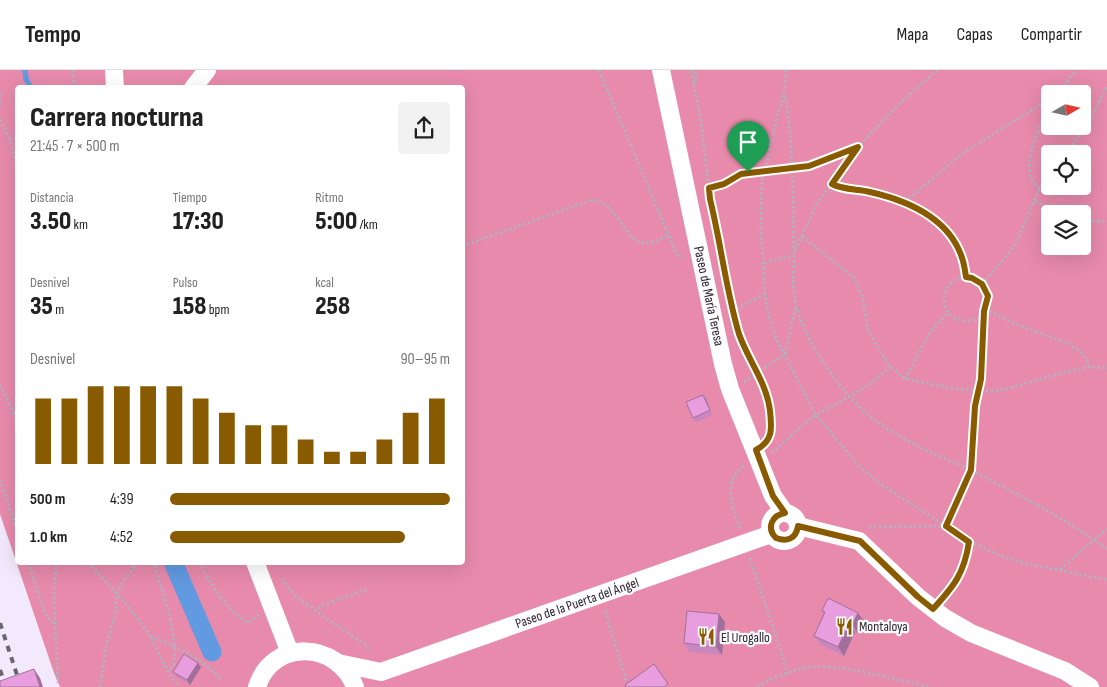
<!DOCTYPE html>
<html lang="es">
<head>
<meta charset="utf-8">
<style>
  body { margin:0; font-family:"Sofia Sans Condensed",sans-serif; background:#f2f2f2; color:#222; height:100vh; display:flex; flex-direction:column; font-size:19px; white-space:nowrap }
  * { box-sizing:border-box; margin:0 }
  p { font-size:16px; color:#767676 }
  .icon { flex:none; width:28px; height:28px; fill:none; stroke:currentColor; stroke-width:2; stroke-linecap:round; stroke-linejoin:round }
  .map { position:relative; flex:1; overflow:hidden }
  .panel { position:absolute; left:15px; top:15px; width:450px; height:480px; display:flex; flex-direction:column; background:#fff; border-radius:5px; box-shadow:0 5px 20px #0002 }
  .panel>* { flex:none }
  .needle { width:32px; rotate:81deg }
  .tools { position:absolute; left:1041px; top:15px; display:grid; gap:10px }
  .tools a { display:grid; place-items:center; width:50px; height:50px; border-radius:5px; background:#fff; box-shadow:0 5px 20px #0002; font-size:25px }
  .pin { position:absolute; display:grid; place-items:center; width:42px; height:42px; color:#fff; margin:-51px -21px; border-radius:50% 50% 50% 0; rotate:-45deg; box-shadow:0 0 5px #0007 }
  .pin .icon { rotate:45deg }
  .round { display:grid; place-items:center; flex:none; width:52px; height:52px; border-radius:5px; background:#f2f2f2 }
  .overview { display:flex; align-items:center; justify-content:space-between; height:85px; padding:0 15px }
  h1 { font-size:28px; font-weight:800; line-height:38px }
  .metrics { display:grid; grid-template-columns:repeat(3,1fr); gap:8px; height:85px; padding:5px 15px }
  .metrics div { display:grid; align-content:center }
  .metrics b { font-size:25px; font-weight:800 }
  .metrics small { font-size:14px; font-weight:400 }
  .metrics p { font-size:14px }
  .chart { height:140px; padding:10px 15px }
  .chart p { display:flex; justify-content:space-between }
  .chart svg { width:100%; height:90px; margin-top:5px; stroke:#895b00; stroke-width:6 }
  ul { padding:0 15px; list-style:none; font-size:16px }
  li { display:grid; grid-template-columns:80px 60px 1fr; align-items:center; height:38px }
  li i { height:12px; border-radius:6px; background:#895b00 }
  header { display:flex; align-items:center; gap:30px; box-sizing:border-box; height:70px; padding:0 25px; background:#fff; border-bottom:1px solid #e0e0e0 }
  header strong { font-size:24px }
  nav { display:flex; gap:28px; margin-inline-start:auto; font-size:18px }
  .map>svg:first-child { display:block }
  .forest { fill:#e78aab; fill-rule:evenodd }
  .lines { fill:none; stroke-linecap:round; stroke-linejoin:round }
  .stream { stroke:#619ae0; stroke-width:5.5 }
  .canal { stroke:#619ae0; stroke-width:19 }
  .path { stroke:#b6afbe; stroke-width:3; stroke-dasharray:2.5 2.5; stroke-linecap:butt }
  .minor { stroke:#fff; stroke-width:18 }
  .rail { stroke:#6a6670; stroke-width:4; stroke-dasharray:6 6; stroke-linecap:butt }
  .wall { fill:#c888bf }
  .shaded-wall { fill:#a26f9b }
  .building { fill:#e89ede; stroke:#a26f9b }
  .route-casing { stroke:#fff; stroke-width:10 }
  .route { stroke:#895b00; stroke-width:6 }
  .labels { text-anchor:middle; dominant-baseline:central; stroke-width:4.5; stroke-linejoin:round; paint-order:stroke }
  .street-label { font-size:14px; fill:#2c292f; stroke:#fcfafe }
  .poi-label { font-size:14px; fill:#2c292f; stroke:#fcfafe; text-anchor:start }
</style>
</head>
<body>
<header>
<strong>Tempo</strong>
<nav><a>Mapa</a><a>Capas</a><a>Compartir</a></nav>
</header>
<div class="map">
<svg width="1107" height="617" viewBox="0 0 1107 617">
  <rect width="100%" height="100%" fill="#f2eafc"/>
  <path class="forest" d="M0,0H1107V617H60L54,603L0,444ZM18,18H462V492H18ZM1050,24H1082V56H1050ZM1050,84H1082V116H1050ZM1050,144H1082V176H1050Z"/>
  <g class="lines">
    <polyline class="stream" points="25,0 26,9 31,18"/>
    <polyline class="canal" points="173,492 212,582"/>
    <g class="path">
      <polyline points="73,0 74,18"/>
      <polyline points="599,0 677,185 683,187"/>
      <polyline points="691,0 701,51 710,129 733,240 740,266 757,303 769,333 771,355 769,368"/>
      <polyline points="786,0 784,24 778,43 762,113 761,157 765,224 769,247 776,269 816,345 860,397 882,415 969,471 1001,486 1020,492 1107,510"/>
      <polyline points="695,14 696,0"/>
      <polyline points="0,23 0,36"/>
      <polyline points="1058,24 1076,0"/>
      <path d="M785,26C794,78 793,133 794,185C794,201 792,218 796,234C805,272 840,322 870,346C884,358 902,368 918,376C936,386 955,392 973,401C1019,425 1065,448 1107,479"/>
      <polyline points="0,49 9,67 18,99"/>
      <polyline points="1067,84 1095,40 1107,16"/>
      <path d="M833,114C843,120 858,119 870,122C906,130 947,147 961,185C964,192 965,200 966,207"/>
      <polyline points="709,118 724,113 741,104 809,96 857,77"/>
      <path d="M1040,118C1015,106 1040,54 1050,37"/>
      <polyline points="1035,131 1062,144"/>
      <polyline points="905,132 964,82 1050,29"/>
      <polyline points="1082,150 1107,152"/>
      <polyline points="802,166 854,208 862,225 868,260 872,268 888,294 905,309 957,319 996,321 1013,317 1069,301 1089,297 1107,298"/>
      <path d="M462,176L592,130C619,132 624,175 647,173C654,173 662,168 669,164"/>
      <polyline points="795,180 818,131 833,114 858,77 901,32 937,0"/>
      <polyline points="764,193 794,185"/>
      <circle cx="966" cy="229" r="22"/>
      <polyline points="982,214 1014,177 1040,118 1050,105"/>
      <polyline points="985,239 1011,252 1069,274 1082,283 1087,290 1089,297"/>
      <polyline points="732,241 765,224"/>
      <polyline points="905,309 930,262 949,242"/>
      <polyline points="744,312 785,284 796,236"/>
      <polyline points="0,315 18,352"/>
      <path d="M772,383C787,371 800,355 816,345C843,329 867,320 890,297"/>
      <polyline points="0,410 18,462"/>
      <polyline points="946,456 971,400 975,336 981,309 984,241"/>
      <polyline points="869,457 945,456"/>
      <path d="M740,458C732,436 722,413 744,396"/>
      <polyline points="750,488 788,603"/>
      <polyline points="28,492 45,543 51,552 54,552"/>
      <polyline points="56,492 54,528 58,613"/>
      <path d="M88,492C110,517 133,539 150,567C160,583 166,603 179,617"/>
      <path d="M151,492L155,497C165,530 177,561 174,595L169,600"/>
      <path d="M200,492C210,515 227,540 248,553L259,545"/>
      <polyline points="155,497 163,492"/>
      <polyline points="1060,499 1107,459"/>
      <polyline points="282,509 297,528 366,575 371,581"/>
      <path d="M943,528C959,511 966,494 969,471"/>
      <polyline points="314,541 325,534 369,519"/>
      <polyline points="605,541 628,617"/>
      <path d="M150,566C180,579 197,585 221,609"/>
      <polyline points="100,617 106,577 115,546 117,523 123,512 138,492"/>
      <path d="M757,617C771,609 787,602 803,598C837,592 894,609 929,617"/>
    </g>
    <g class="minor">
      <polyline points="114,0 115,18"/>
      <polyline points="661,0 723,294 730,319 773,426 785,443"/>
      <polyline points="193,18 207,0"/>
      <circle cx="784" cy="457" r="14"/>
      <polyline points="798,456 859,471 918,527 945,548 971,563 1065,601 1090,617"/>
      <polyline points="255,492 290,583"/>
      <polyline points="338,593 381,602 771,464"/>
      <path d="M257,617C272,568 338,571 355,617"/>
    </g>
    <g class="rail">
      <polyline points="0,553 20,614"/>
      <polyline points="0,600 6,617"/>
    </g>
  </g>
  <g class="wall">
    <polygon points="706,329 712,345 696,352 693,348"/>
    <polygon points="822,541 864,551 858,563 855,562 844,586 820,574 814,566 824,544"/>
    <polygon points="719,544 725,552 722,585 689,582 684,573"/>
    <polygon points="198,593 201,597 190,615 176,606 173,602"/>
  </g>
  <g class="shaded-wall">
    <polygon points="703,325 706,329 712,345 710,340"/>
    <polygon points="858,543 864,551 858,563 852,555"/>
    <polygon points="719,544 725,552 722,585 716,577"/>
    <polygon points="849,554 855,562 844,586 838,577"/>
    <polygon points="198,593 201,597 190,615 187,610"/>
    <polygon points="34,599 40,608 43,617 40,617"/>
  </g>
  <g class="building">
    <polygon points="703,325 710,340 693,348 686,332"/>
    <polygon points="828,528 858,543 852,555 849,554 838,577 814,566 825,542 822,541"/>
    <polygon points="687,541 719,544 716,577 684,573"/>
    <polygon points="184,584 198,593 187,610 173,602"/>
    <polygon points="654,594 668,614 664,617 626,617 625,615"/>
    <polygon points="34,599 40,617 0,617 0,611"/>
  </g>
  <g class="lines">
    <defs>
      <path id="route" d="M858,77L832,114C843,120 858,119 870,122C905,130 947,147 961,185C964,192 965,200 966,207L972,208L982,214L988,226L984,241L981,309L975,336L971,400L946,456L969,472C964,504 954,516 933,539L918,527L860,471L798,456C796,469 787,472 776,468C766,458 772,445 785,443L773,426L756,380C773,371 772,359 770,341C767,313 748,290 739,264C726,220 721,174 710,129L709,118L724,114L741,104L809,96Z"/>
    </defs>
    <use href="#route" class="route-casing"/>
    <use href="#route" class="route"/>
  </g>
  <defs>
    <symbol id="restaurant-bare" viewBox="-9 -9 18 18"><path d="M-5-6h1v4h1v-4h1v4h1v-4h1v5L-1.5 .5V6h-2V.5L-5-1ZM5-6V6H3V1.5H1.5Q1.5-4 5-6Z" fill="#895b00" stroke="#fcfafe" stroke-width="2.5" paint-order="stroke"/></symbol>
  </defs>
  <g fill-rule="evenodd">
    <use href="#restaurant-bare" x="832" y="544" width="25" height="25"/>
    <use href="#restaurant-bare" x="694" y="554" width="25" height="25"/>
  </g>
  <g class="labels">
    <g class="street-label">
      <text transform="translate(709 226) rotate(78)">Paseo de María Teresa</text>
      <text transform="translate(577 533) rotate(-19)">Paseo de la Puerta del Ángel</text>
    </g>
    <g class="poi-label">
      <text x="859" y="556">Montaloya</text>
      <text x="721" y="567">El Urogallo</text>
    </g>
  </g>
</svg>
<div class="tools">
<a><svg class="needle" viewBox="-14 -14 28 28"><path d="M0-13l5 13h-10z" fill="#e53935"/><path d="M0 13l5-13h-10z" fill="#767676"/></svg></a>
<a><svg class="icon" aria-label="locate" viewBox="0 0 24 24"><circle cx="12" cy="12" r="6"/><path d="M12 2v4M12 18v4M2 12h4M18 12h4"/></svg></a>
<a><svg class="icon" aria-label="layers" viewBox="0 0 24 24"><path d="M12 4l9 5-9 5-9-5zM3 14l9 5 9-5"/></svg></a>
</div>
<div class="pin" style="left:748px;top:102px;background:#1e9e55"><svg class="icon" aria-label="arrive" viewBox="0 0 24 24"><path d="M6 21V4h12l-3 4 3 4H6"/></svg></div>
<section class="panel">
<div class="overview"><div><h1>Carrera nocturna</h1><p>21:45 · 7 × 500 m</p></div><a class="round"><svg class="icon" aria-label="share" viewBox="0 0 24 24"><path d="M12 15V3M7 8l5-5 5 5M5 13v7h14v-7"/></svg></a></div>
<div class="metrics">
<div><p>Distancia</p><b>3.50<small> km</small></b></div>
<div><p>Tiempo</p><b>17:30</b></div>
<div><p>Ritmo</p><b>5:00<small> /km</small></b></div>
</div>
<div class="metrics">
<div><p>Desnivel</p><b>35<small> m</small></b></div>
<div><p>Pulso</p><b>158<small> bpm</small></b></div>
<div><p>kcal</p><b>258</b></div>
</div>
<div class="chart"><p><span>Desnivel</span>90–95 m</p>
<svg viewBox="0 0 160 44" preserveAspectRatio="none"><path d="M5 44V12M15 44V12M25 44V6M35 44V6M45 44V6M55 44V6M65 44V12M75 44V19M85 44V25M95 44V25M105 44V32M115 44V38M125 44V38M135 44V32M145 44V19M155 44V12"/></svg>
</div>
<ul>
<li><b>500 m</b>4:39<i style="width:100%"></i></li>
<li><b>1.0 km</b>4:52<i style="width:84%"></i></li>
</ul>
</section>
</div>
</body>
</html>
